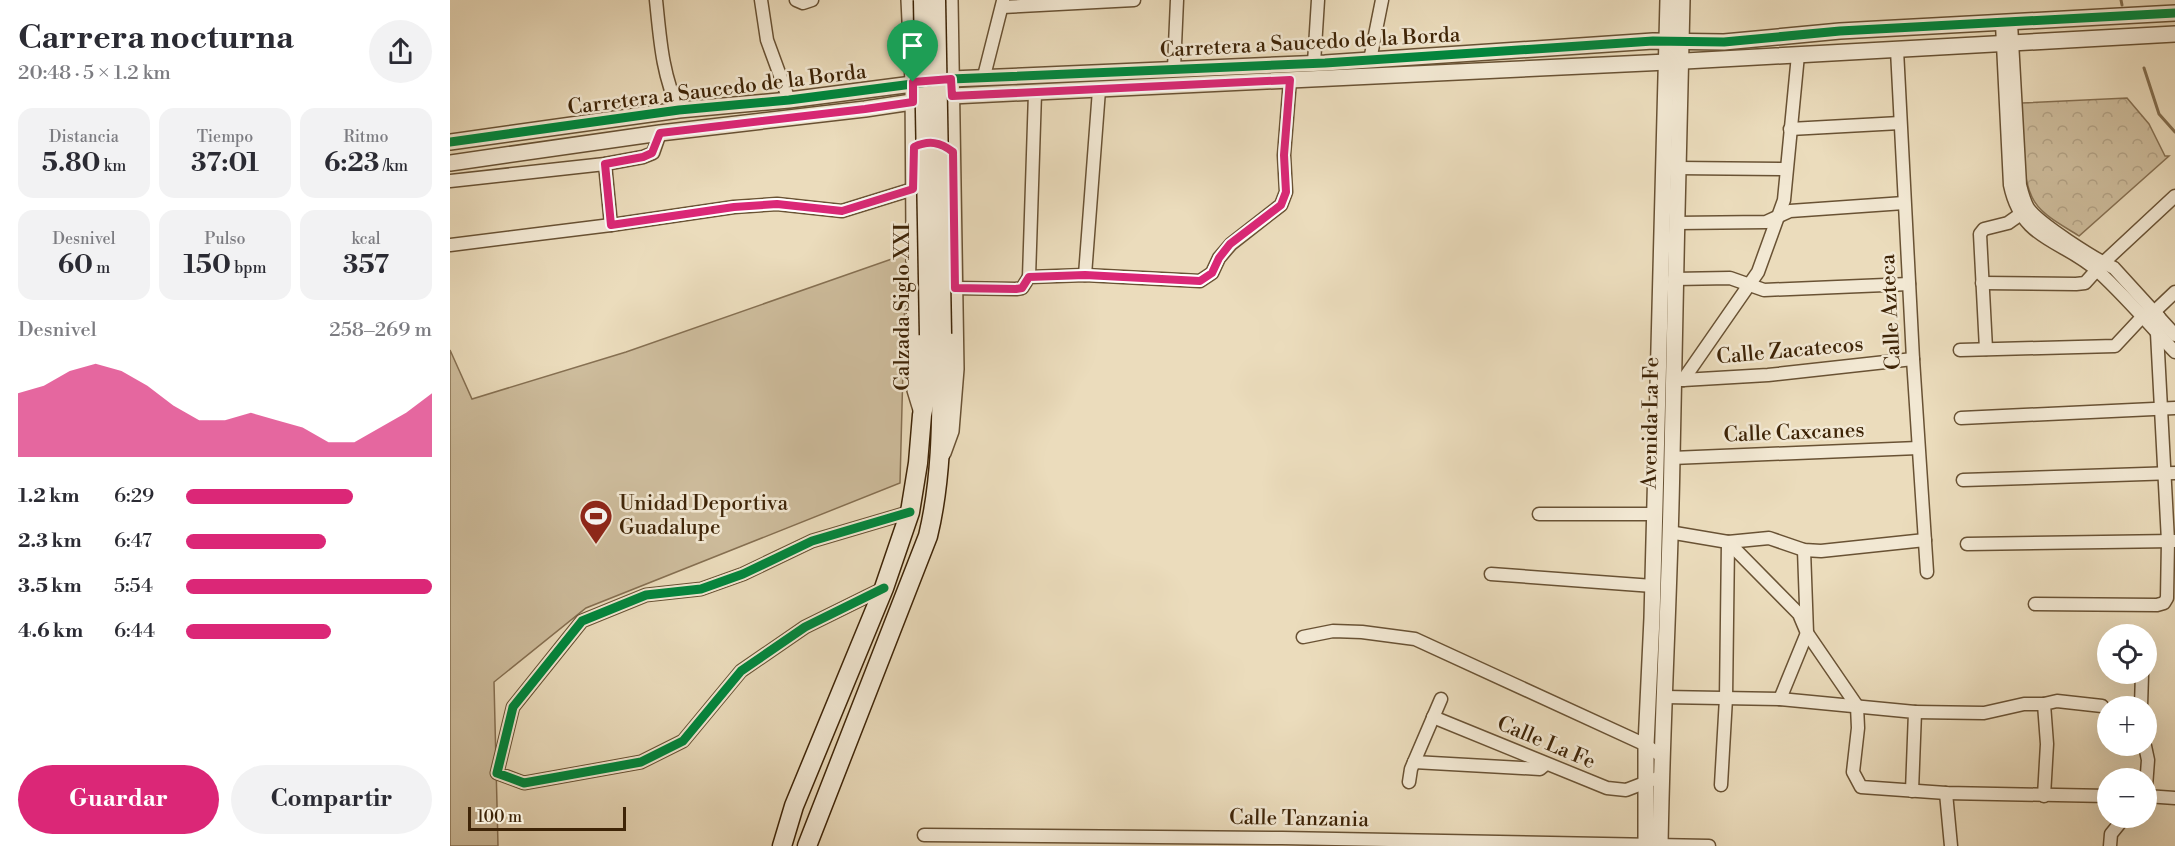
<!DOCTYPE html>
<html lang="es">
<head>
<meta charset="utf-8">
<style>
  body { margin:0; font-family:"Libre Bodoni",serif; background:#f2f2f3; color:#2b2b33; height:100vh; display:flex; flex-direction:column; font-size:22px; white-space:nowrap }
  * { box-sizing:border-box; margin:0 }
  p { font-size:20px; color:#7c7c81 }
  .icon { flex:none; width:33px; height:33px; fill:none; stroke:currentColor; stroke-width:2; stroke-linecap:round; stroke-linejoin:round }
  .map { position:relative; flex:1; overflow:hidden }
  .sheet { display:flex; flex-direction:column; background:#fff; width:450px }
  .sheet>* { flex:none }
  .buttons { position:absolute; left:1647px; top:624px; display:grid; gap:12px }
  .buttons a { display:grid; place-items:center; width:60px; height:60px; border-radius:50%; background:#fff; box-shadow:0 6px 24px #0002; font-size:30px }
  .scale { position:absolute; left:18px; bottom:15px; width:158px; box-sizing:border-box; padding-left:6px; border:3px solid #3e2407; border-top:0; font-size:16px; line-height:21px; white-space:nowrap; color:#3e2407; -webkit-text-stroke:4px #f2e8d3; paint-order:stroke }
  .pin { position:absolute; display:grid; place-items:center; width:51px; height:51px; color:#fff; margin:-62px -26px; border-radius:50% 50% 50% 0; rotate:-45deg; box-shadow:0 0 6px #0007 }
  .pin .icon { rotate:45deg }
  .round { display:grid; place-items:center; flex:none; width:63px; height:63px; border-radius:32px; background:#f2f2f3 }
  .head { display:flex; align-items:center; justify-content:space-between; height:102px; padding:0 18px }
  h1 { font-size:33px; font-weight:800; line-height:45px }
  .metrics { display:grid; grid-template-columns:repeat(3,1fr); gap:9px; height:102px; padding:6px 18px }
  .metrics div { display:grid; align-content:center; border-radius:15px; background:#f2f2f3; text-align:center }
  .metrics b { font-size:26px; font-weight:800 }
  .metrics small { font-size:16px; font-weight:400 }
  .metrics p { font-size:16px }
  .chart { height:168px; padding:12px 18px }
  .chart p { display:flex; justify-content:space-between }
  .chart svg { width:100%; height:108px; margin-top:6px; fill:#db2777; opacity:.7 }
  .action { display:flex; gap:12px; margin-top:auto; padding:12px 18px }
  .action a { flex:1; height:69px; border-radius:36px; background:#db2777; color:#fff; font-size:24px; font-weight:800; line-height:69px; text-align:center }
  .action a+a { background:#f2f2f3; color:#2b2b33 }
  ul { padding:0 18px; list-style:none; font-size:20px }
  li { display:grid; grid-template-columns:96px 72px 1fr; align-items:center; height:45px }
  li i { height:15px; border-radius:8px; background:#db2777 }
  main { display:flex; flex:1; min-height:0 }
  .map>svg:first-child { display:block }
  .green { fill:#cebd9d; stroke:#867052; stroke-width:1.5 }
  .park { fill:url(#park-crowns); stroke:#867052; stroke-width:1.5 }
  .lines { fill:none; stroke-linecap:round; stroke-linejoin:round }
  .stream { stroke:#826d4e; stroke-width:3 }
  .minor-casing { stroke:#695234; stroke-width:15 }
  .tertiary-casing { stroke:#695234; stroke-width:18 }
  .secondary-casing { stroke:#3e2407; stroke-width:21 }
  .minor { stroke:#f2e8d3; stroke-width:12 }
  .tertiary { stroke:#f2e8d3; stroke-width:15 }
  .secondary { stroke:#f2e8d3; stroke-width:18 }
  .secondary-bridge-casing { stroke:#3e2407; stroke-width:21; stroke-linecap:butt }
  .secondary-bridge { stroke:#f2e8d3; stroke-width:18 }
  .cycleway-casing { stroke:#f2e8d3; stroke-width:13 }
  .cycleway { stroke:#00873e; stroke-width:9 }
  .route-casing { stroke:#fff; stroke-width:12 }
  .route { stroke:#db2777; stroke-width:8 }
  .labels { text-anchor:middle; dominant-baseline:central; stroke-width:5; stroke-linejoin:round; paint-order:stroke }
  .street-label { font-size:21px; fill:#3e2407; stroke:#f2e8d3 }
  .poi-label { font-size:21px; fill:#3e2407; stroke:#f2e8d3; text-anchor:start }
</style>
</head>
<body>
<main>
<section class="sheet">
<div class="head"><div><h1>Carrera nocturna</h1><p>20:48 · 5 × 1.2 km</p></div><a class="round"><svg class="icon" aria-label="share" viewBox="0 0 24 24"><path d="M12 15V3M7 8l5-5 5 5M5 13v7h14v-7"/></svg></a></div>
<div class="metrics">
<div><p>Distancia</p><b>5.80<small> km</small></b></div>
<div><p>Tiempo</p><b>37:01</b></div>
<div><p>Ritmo</p><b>6:23<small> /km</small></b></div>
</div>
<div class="metrics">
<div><p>Desnivel</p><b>60<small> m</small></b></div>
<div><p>Pulso</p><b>150<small> bpm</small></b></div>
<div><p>kcal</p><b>357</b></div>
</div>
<div class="chart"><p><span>Desnivel</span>258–269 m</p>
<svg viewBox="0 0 160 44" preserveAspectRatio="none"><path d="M0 44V18L10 15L20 9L30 6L40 9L50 15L60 23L70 29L80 29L90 26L100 29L110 32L120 38L130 38L140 32L150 26L160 18V44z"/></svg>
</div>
<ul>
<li><b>1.2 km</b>6:29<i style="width:68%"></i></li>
<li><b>2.3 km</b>6:47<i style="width:57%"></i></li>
<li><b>3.5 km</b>5:54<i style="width:100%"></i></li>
<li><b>4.6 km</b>6:44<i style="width:59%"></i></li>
</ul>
<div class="action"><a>Guardar</a><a>Compartir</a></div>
</section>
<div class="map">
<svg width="1725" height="846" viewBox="0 0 1725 846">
  <defs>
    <pattern id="park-crowns" width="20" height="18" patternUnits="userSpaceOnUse" patternTransform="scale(1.5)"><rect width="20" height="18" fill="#cebd9d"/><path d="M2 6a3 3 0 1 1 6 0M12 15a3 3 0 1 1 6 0" fill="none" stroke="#b2a286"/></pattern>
  </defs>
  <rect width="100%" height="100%" fill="#ebdcbc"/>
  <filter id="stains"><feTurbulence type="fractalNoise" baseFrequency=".00333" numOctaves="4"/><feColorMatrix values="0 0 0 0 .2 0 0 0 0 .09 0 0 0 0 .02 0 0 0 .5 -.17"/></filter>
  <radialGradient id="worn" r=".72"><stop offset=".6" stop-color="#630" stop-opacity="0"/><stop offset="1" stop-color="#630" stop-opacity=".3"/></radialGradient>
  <polygon class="green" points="456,254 450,483 136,608 44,682 48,846 0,846 0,350 22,399 176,352"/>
  <path class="park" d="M1677,98L1699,124L1715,156H1719L1629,236C1614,226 1590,215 1582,197C1570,172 1573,131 1572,103Z"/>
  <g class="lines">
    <g class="stream">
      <polyline points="1671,0 1672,5"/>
      <polyline points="1694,68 1709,114 1725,132"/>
    </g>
    <defs>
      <g id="minor">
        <path d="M206,0C210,38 212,75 229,110"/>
        <polyline points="311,0 317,40 339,100"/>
        <polyline points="346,0 353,3 362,0"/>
        <polyline points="552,7 684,0"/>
        <path d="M1561,23L1570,185C1572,193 1574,201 1578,208C1589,224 1645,259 1664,268L1725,335"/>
        <path d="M1552,24L1560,185C1572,242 1613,239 1649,272C1676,297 1700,325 1725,352"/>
        <polyline points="1447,50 1463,359 1477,572"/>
        <polyline points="920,60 932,0"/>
        <polyline points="864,63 868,0"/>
        <polyline points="724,68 727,0"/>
        <polyline points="534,76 553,1"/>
        <polyline points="1340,129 1450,123"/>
        <polyline points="155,164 161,225"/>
        <polyline points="1227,168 1336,169"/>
        <polyline points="0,181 155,164 193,157 203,153 210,133"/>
        <polyline points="1226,223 1316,222 1340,211 1454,203"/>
        <polyline points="0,245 161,225 284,207 327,204 392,211 463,189"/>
        <polyline points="635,275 649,90"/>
        <polyline points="579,277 585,93"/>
        <polyline points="1224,279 1280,278 1314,290 1459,284"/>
        <polyline points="1532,283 1626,284 1635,283 1653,263 1725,196"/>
        <polyline points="505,288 566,289 572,288 579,277 635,275 750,281 762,273 769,258 781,244 831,205 836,192 834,155 840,80"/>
        <polyline points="1536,349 1530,234 1534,229 1558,223 1575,211"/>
        <polyline points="1510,350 1665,346 1693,316 1705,311 1725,292"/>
        <polyline points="1228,379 1233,380 1318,375 1463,359"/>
        <polyline points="1233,380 1308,272 1334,200 1348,55"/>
        <polyline points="1511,418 1725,408"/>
        <polyline points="1222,458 1468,448"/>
        <polyline points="1513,480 1725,473"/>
        <polyline points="1089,514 1205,514"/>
        <polyline points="1219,532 1278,542 1276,698 1271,785"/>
        <polyline points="1278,542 1349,614 1357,633 1407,706 1408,728 1403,772 1411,787 1496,793 1658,796"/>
        <polyline points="1278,542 1319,538 1354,550 1371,551 1475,540"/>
        <polyline points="1517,544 1724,541"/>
        <polyline points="1041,574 1203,586"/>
        <polyline points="434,588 355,627 291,671 233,741 191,762 74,783 47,773 63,707 132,621 196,595 251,589 293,574 362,541 460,512"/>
        <polyline points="1585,604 1707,605 1714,603 1717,598 1718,541 1707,333 1709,317"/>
        <polyline points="853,637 883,631 912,632 965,639 1196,745 1211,756"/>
        <polyline points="1214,697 1330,699 1465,712 1462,791"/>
        <polyline points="1330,699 1357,633 1354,550"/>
        <polyline points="1691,706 1692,674"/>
        <polyline points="1465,712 1534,713 1574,704 1594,704"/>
        <polyline points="983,717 1157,788 1176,790 1210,777"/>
        <polyline points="1695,746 1698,760 1696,787"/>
        <polyline points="964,762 1090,769 1096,764"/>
        <polyline points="959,782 961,769 991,699"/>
        <polyline points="1496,793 1501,846"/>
        <polyline points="1594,796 1597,744 1594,704 1607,701 1652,706"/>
        <polyline points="1696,796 1725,798"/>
        <polyline points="474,835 832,838 1259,846"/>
        <polyline points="1660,846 1661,834 1674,818"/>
      </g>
      <g id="tertiary">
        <polyline points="459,0 463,82 465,390 472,413"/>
        <polyline points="0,142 229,110 339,100 501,79 875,63 1203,41 1274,42 1390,31 1725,13"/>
        <polyline points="0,163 210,133 415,109 502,96 1217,62 1725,34"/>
        <polyline points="493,453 501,431 506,369 500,0"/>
        <polyline points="1196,846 1196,745 1202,618 1218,0"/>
        <path d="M1210,846C1212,716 1220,587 1222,457C1225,305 1228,152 1232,0"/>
      </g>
      <g id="secondary">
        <polyline points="332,846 344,806 434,588 460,512 468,463 472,415 479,381 479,335"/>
        <path d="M357,846L478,536C494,470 491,401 492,334"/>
      </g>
    </defs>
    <use href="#minor" class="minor-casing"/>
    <use href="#tertiary" class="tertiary-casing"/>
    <use href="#secondary" class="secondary-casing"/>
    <use href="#minor" class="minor"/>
    <use href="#tertiary" class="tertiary"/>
    <use href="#secondary" class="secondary"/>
    <defs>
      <g id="secondary-bridge">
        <polyline points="473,0 479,335"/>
        <polyline points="486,0 492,334"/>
      </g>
    </defs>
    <use href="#secondary-bridge" class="secondary-bridge-casing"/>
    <use href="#secondary-bridge" class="secondary-bridge"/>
    <defs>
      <g id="cycleway">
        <polyline points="0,142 229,110 339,100 501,79 875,63 1203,41 1274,42 1390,31 1725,13"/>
        <polyline points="434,588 355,627 291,671 233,741 191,762 74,783 47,773 63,707 132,621 196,595 251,589 293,574 362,541 460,512"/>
      </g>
    </defs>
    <use href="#cycleway" class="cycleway-casing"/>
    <use href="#cycleway" class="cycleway"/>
  </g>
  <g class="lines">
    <defs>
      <path id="route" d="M501,79L502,96L840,80L834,155L836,192L831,205L780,244L769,258L762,273L750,281L635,275L579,277L572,288L566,289L505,288L503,152C490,142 479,140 464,147L463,189L392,211L327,204L284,207L161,225L155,164L193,157L202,153L210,133L415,109L463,102V82Z"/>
    </defs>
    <use href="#route" class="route-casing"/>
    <use href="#route" class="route"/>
  </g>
  <defs>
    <symbol id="stadium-pin" viewBox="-11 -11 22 30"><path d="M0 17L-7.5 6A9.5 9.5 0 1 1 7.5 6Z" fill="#8f2418" stroke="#f2e8d3"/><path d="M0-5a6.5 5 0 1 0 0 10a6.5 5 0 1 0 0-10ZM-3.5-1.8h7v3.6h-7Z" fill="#fff"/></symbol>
  </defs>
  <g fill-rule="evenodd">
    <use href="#stadium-pin" x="127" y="497" width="38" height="52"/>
  </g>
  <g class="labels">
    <g class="street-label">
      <text transform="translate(860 43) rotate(-3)">Carretera a Saucedo de la Borda</text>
      <text transform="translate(267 90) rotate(-7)">Carretera a Saucedo de la Borda</text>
      <text transform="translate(453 307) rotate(-90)">Calzada Siglo XXI</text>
      <text transform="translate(1441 312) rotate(-93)">Calle Azteca</text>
      <text transform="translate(1340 351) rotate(-5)">Calle Zacatecos</text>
      <text transform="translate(1201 423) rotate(-89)">Avenida La Fe</text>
      <text transform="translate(1344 433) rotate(-2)">Calle Caxcanes</text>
      <text transform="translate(1096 743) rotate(23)">Calle La Fe</text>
      <text transform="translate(849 819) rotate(1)">Calle Tanzania</text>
    </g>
    <g class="poi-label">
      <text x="169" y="504">Unidad Deportiva<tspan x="169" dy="24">Guadalupe</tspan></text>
    </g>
  </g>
  <rect width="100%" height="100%" filter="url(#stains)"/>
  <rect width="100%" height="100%" fill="url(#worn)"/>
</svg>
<div class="buttons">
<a><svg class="icon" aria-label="locate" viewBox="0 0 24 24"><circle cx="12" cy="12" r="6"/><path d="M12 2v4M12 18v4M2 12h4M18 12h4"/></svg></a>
<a>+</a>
<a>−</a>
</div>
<div class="scale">100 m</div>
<div class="pin" style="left:463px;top:82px;background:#1e9e55"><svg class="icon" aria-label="arrive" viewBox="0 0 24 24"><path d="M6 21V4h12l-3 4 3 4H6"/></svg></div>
</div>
</main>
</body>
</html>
